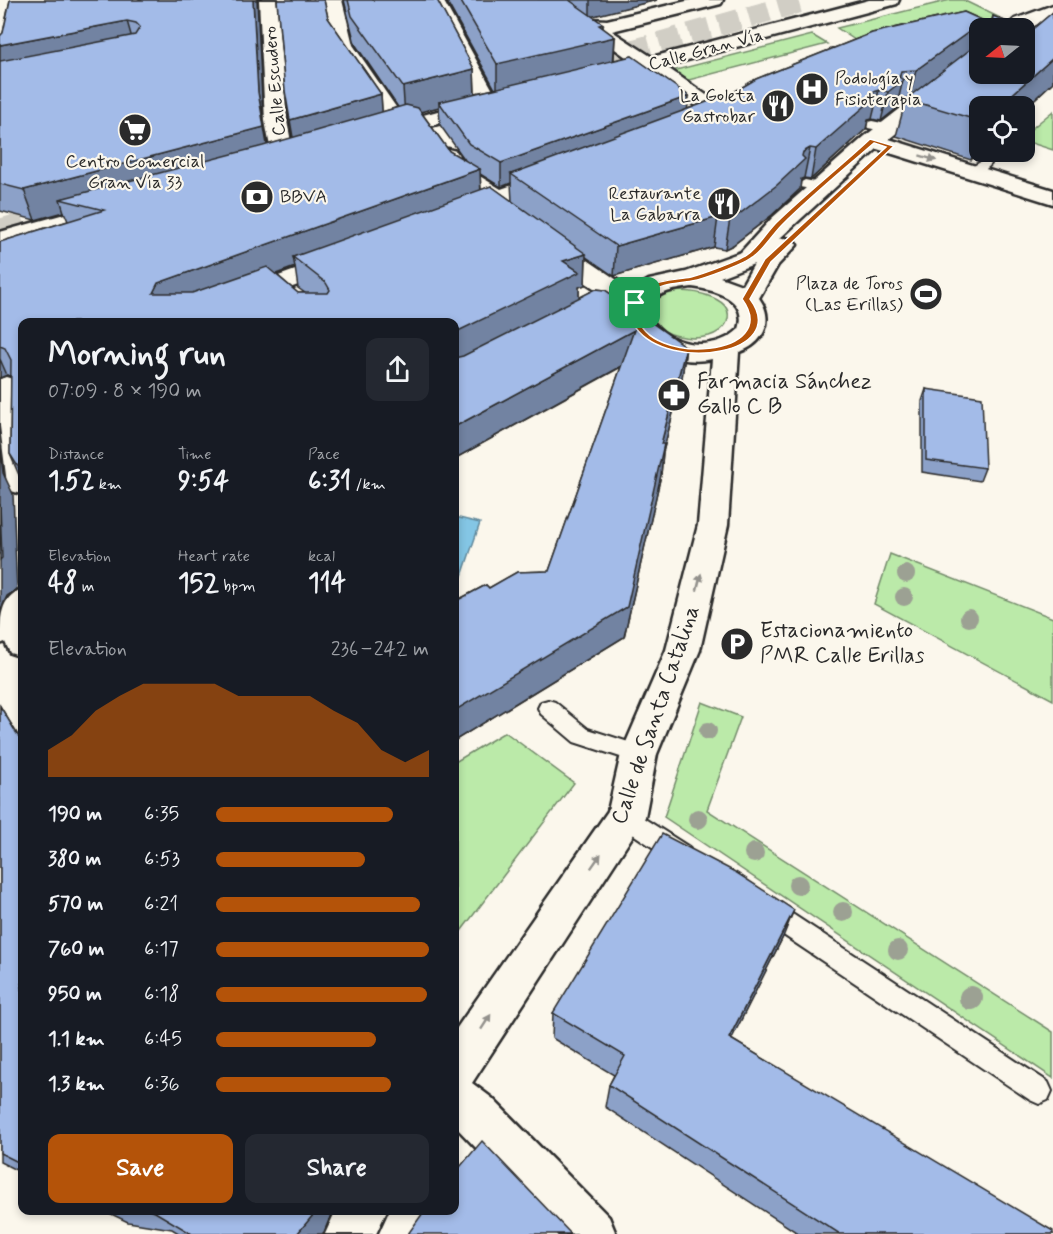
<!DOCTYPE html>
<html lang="en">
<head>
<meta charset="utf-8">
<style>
  body { margin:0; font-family:Mynerve,sans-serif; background:#242831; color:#f1f3f6; height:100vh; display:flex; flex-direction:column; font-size:22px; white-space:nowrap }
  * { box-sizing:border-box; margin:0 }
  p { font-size:20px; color:#9ea1a6 }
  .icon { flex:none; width:33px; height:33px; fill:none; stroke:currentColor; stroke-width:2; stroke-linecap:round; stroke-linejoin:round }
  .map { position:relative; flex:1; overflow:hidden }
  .panel { position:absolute; left:18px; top:318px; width:441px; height:897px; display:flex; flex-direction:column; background:#171b24; border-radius:12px; box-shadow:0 3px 9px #0003 }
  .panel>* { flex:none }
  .needle { width:39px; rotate:252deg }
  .fabs { position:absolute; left:969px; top:18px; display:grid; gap:12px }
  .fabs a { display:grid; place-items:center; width:66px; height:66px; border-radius:12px; background:#171b24; box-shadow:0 3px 9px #0003; font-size:30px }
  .pin { position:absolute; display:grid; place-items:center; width:51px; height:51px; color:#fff; margin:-26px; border-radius:12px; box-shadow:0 3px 9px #0006 }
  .round { display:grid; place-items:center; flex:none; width:63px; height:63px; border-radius:12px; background:#242831 }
  .overview { display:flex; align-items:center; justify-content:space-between; height:102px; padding:0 30px }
  h1 { font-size:33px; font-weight:700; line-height:45px }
  .figures { display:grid; grid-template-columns:repeat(3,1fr); gap:9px; height:102px; padding:6px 30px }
  .figures div { display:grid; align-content:center }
  .figures b { font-size:26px; font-weight:700 }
  .figures small { font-size:16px; font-weight:400 }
  .figures p { font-size:16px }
  .chart { height:168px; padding:12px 30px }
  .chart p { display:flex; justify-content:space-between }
  .chart svg { width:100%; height:108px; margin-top:6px; fill:#b45309; opacity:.7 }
  .cta { display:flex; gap:12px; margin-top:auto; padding:12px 30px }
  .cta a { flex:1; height:69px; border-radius:12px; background:#b45309; color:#fff; font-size:24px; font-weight:700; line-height:69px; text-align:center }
  .cta a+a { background:#242831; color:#f1f3f6 }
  ul { padding:0 30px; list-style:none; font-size:20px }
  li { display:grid; grid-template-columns:96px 72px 1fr; align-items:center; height:45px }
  li i { height:15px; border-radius:8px; background:#b45309 }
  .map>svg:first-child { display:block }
  .green { fill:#bbeaa9; stroke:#738a6a; stroke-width:1.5 }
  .water { fill:#84c6e5; stroke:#60889b; stroke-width:1.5 }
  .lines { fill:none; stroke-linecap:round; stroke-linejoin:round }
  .street-tunnel-far1 { stroke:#d1cec5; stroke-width:21; stroke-dasharray:21 10; stroke-linecap:butt }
  .street-tunnel { stroke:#d1cec5; stroke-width:26; stroke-dasharray:26 14; stroke-linecap:butt }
  .lane-casing { stroke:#2b2b2b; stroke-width:4 }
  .street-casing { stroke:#2b2b2b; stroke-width:5 }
  .lane { fill:#fbf7ec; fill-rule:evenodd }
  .street { fill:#fbf7ec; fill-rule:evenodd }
  .tree { fill:#9ca193 }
  .wall { fill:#8ca1c8; stroke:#2b2b2b; stroke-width:1.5; fill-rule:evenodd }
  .shaded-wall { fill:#7283a2; stroke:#2b2b2b; stroke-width:1.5 }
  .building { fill:#a3bbe8; stroke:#2b2b2b; stroke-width:1.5 }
  .oneway { fill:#93918c }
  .route { fill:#b45309; stroke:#fff; stroke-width:1.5; fill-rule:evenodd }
  .labels { text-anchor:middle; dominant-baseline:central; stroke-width:4.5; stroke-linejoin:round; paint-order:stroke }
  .far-street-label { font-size:18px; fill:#2b2b2b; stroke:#fbf7ec }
  .far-poi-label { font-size:18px; fill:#2b2b2b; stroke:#fbf7ec; text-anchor:end }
  .poi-label { font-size:22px; fill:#2b2b2b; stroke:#fbf7ec; text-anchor:start }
  .street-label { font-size:22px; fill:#2b2b2b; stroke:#fbf7ec }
</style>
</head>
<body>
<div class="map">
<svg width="1053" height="1234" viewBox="0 0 1053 1234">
  <rect width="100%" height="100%" fill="#fbf7ec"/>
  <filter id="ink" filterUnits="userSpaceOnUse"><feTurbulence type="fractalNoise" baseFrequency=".0167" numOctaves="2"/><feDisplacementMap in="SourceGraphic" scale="12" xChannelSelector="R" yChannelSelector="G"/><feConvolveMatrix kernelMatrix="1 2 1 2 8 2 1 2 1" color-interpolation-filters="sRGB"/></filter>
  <g filter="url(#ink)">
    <g class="green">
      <polygon points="950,0 963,0 998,17 984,28 855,40 837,28"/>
      <polygon points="812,35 827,44 685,81 672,71"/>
      <polygon points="1053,111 1053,150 1025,141 1025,134"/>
      <path d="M680,291C695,291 736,298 727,322C724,329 716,334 709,336C663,348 617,302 680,291Z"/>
      <polygon points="890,554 1053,618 1053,700 874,604"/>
      <polygon points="702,702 741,717 707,810 1053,1032 1053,1078 664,817"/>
      <polygon points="505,732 574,783 455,939 455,762"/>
    </g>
    <polygon class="water" points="455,517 480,523 461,579 455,578"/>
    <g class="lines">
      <g class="street-tunnel-far1">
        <polyline points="570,68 808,0"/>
        <polyline points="78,210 108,201"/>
      </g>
      <polyline class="street-tunnel" points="0,232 83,208"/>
      <defs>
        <g id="lane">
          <polygon points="872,121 892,125 894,128 888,132 868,128 866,125 868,122"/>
          <path d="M984,160L989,161L991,164C985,171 976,176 967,174L965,171Z"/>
          <polygon points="805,180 825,184 827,187 820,191 800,187 798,184"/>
          <polygon points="548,700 555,702 588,729 647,748 650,754 647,760 639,763 574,742 541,714 538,708 541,702"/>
          <polygon points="626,807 689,847 692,854 689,861 681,864 673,861 618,824 615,817 618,810"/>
          <polygon points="766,899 774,902 1048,1082 1052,1091 1048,1100 1039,1104 1030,1100 758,918 754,910 758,902"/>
        </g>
        <g id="street">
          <polygon points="259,0 277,0 287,121 295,162 292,167 284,169 276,167 273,162 265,121"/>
          <polygon points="324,0 342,0 353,45 405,120 478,100 425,0 443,0 500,103 497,107 491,109 391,137 383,138 375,137 372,132 375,127 387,124 333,45"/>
          <polygon points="540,0 561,0 589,19 607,20 691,0 723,0 721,4 612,31 652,57 869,0 899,0 897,4 665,66 729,111 733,115 729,119 722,121 715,119 646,71 604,82 597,80 594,76 597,72 633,62 608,44 576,27"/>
          <polygon points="1053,5 1053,18 1024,30 1005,28 1015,19"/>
          <path d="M980,50V66L889,139L1053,190V204L877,149L779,239L785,238L794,240L797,245L778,265L759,298C775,320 764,344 739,352L728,525L700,650L657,754L645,817L472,1083L492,1098L609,1217L616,1234H559L454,1125V1032L608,811L621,754L666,650L698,525L712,359C685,365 650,354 632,333C626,327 624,319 621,311L623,307L577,277L537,245L540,240L549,238L558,240L632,290L649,280L686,272L741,252L772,218L865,136L973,52ZM754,264L742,285L720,277ZM692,287C715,290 749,299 739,329C712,355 661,346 647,311C654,291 673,290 692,287Z"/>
          <polygon points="448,149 456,151 468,169 501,189 553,171 561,173 564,178 561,183 499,205 491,203 452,179 437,156 440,151"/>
          <polygon points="111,201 119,203 123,208 119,213 0,246 0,232"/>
          <polygon points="340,254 349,256 352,261 349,266 199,322 163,322 167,316"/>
          <polygon points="6,377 16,380 22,391 22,494 11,491 7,484 0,426 0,379"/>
          <path d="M22,589V657L10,653L5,642L0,644C0,619 0,597 22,589Z"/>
          <polygon points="336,1210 387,1210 376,1234 325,1234"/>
        </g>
      </defs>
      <use href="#lane" class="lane-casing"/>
      <use href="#street" class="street-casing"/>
      <use href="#lane" class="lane"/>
      <use href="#street" class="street"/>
    </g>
    <g class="tree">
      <circle cx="906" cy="574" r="9"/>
      <circle cx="904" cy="597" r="9"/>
      <circle cx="969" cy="618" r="9"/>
      <circle cx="708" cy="731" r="9"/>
      <circle cx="698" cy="819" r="10"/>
      <circle cx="754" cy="853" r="10"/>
      <circle cx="798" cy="885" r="10"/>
      <circle cx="843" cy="912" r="10"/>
      <circle cx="898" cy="950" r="10"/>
      <circle cx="971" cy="998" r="12"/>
    </g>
    <g class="wall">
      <path d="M10,0H257L263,119L267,145L293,138L285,91L277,0H324L328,18L381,94L382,112L398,107L355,44L344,0H437L474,69L475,93L495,89L446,0H657L591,16L603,24V28L615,37L614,60L632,56L689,96L687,109L734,92L756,79L872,33L964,12L984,21L982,28H980V37L978,43L980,42V74H1024V28H989L993,16L1019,27L1021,25L1034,28L1053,12V82L1024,109V106H980V151L971,160L896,136L906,99H898L896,109L881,121L872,119L868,120L866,129L811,179L804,178L801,179L800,189L772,215L733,245L725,249L714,247L614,276L586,257L585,285L579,287V298L596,289L605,290L686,347L682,378L663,452L661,475L624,637L454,741V602L486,585L489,588L517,572L549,571L621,367L454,459V322H22V482L10,454L11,376L7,375L0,378V242L68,221L64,212L35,220L0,211V36L3,33ZM439,107L440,125L465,160L449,151L421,112ZM480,174L501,187L511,183L512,201L491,186L481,190ZM295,267L298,288L305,293H298L276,274Z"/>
      <polygon points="926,389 985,468 980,481 922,472 922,401"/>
      <polygon points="0,706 22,742 22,1173 0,1162"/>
      <polygon points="783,937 731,1039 1053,1234 799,1234 605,1107 609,1085 614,1075 552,1038 553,1013"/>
      <polygon points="103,1210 333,1210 324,1232 322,1234 180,1234 172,1229 128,1222"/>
    </g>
    <g class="shaded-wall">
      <polygon points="253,0 257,0 263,121 258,92"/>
      <polygon points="590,0 657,0 590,17"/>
      <polygon points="127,21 135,49 0,76 0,45"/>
      <polygon points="984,21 982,28 980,28 980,38 976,49 909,99 916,70"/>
      <polygon points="603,24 602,40 615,37 613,65 497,92 497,64"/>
      <polygon points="1053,58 1053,82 1024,109 1024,106 999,106"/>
      <polygon points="474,69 475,98 439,102 439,107 405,116 403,87"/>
      <polygon points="901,71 898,84 903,80 896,109 881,121 888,92"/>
      <polygon points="879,90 872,119 868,120 866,129 811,179 816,149 873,92"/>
      <polygon points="381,94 383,124 295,149 290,120"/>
      <polygon points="689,96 686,119 511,174 511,183 501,187 501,163"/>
      <polygon points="264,127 269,156 60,199 64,212 35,220 24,190"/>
      <polygon points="980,131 980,151 971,160"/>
      <polygon points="810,148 804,178 801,179 800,189 772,215 733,245 725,249 730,219 803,152"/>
      <polygon points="480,169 481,199 293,257 295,267 166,314 153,293 158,283"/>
      <polygon points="718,217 714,247 614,276 616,246"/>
      <polygon points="586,254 585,285 579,287 579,303 454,365 454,333 563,261"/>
      <polygon points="634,330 631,361 454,459 454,427"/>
      <polygon points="686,347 682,378 663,452 661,475 624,637 454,741 454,711 661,444"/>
      <polygon points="0,359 7,375 0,378"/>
      <polygon points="0,445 3,473 13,494 17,589 7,596 0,611"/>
      <polygon points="794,910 783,937 720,1062 729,1038"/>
      <polygon points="316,1210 333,1210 324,1232 322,1234 297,1234"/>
    </g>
    <g class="building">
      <polygon points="10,0 253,0 258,92 264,127 24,190 0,184 0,61 135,35 140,27 136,23 127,21 0,45 0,36 3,33"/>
      <polygon points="277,0 324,0 328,18 381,94 290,120 285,91"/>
      <polygon points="348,0 437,0 474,69 403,87 352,16"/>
      <polygon points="460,0 569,0 603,24 599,25 615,37 497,64"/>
      <polygon points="964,12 984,21 916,70 901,71 899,77 903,80 888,92 879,90 873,92 871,95 872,100 816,149 810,148 803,152 802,156 805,159 777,185 738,215 730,219 718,217 616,246 511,174 734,92 756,79 872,33"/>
      <polygon points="1053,12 1053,58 999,106 980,106 980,121 906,99 980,42 980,74 1024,74 1024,28 992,28 993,16 1019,27 1021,25 1034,28"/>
      <polygon points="632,56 689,96 501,163 469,144 439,102"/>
      <polygon points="406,105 418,108 449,151 480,169 158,283 153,293 192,293 267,267 298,293 328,293 330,290 326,283 293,257 491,186 586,254 563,261 580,272 454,333 454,322 22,322 22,473 10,454 11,360 5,348 0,346 0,242 104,210 60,199 263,146"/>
      <polygon points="596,289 605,290 686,347 661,444 664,444 627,607 454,711 454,602 486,585 489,588 517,572 549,571 634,330 454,427 454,358 463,356"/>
      <polygon points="926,389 982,397 985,468 926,460"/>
      <polygon points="0,504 2,558 0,560"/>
      <polygon points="0,706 22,742 22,1164 0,1153"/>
      <polygon points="662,834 737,873 794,910 729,1038 1053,1231 1053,1234 840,1234 609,1085 625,1056 553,1013"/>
      <polygon points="482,1141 571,1234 408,1234 425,1210 454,1210 454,1174"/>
      <polygon points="148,1210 316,1210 314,1214 297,1234 192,1234 155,1212"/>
    </g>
    <defs><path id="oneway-solid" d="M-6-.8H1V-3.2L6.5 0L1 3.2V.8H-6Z" transform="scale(1.5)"/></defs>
    <g class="oneway">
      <use href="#oneway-solid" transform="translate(928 158) rotate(17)"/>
      <use href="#oneway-solid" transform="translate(699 582) rotate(-76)"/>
      <use href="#oneway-solid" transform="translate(596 861) rotate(-55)"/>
      <use href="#oneway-solid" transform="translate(486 1022) rotate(-57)"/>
    </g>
  </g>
  <path class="route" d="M870,139L894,146L771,262L750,299C791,354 669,373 636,328C631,322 629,315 630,307C636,279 671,281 691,277C703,274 738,261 747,255C759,247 767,231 778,221C807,193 840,167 870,139ZM874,143L886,147L765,259L742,299C784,357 647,367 638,316C636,306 641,298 649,292C663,283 676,284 692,281C704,279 741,265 751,258C763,251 772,235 782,225C811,196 843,170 874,143Z"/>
  <defs>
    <symbol id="hospital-disc" viewBox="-11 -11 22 22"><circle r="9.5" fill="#2b2b2b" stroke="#fbf7ec"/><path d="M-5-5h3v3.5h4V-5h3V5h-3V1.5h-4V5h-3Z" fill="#fff"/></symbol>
    <symbol id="restaurant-disc" viewBox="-11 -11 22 22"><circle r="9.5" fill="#2b2b2b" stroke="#fbf7ec"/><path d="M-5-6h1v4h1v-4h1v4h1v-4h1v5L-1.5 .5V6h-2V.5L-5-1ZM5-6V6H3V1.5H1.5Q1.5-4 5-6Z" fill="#fff"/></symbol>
    <symbol id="supermarket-disc" viewBox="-11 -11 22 22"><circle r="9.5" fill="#2b2b2b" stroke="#fbf7ec"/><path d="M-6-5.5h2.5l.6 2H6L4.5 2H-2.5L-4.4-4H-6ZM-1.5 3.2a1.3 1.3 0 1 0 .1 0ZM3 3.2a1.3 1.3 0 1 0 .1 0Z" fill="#fff"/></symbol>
    <symbol id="bank-disc" viewBox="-11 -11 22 22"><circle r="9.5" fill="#2b2b2b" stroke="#fbf7ec"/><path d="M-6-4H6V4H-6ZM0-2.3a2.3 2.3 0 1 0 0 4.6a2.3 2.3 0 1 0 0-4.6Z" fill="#fff"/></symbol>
    <symbol id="stadium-disc" viewBox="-11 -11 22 22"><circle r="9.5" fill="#2b2b2b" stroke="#fbf7ec"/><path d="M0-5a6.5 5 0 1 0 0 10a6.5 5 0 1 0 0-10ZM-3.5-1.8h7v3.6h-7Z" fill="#fff"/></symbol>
    <symbol id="pharmacy-disc" viewBox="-11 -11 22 22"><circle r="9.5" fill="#2b2b2b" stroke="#fbf7ec"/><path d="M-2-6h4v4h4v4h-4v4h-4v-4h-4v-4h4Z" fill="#fff"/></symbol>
    <symbol id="parking-disc" viewBox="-11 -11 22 22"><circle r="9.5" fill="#2b2b2b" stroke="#fbf7ec"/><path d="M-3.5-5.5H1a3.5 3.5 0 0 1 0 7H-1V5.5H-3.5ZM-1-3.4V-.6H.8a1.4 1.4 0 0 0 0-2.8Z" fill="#fff"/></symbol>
  </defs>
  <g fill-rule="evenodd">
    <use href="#hospital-disc" x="793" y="70" width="38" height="38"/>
    <use href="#restaurant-disc" x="759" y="87" width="38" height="38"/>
    <use href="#supermarket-disc" x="116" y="111" width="38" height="38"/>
    <use href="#bank-disc" x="238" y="178" width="38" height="38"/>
    <use href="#restaurant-disc" x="705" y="185" width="38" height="38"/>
    <use href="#stadium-disc" x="907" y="275" width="38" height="38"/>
    <use href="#pharmacy-disc" x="655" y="376" width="38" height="38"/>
    <use href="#parking-disc" x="718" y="625" width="38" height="38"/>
  </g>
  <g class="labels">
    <g class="far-street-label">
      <text transform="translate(706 50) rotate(-15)">Calle Gran Vía</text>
      <text transform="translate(275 81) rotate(-95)">Calle Escudero</text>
    </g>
    <g class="far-poi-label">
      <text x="835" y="79" text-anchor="start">Podología y<tspan x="835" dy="21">Fisioterapia</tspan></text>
      <text x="755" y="96">La Goleta<tspan x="755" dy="21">Gastrobar</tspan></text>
      <text x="135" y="162" text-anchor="middle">Centro Comercial<tspan x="135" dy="21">Gran Vía 33</tspan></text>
      <text x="701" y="194">Restaurante<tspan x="701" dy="21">La Gabarra</tspan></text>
      <text x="280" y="197" text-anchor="start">BBVA</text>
      <text x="903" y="284">Plaza de Toros<tspan x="903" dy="21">(Las Erillas)</tspan></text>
    </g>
    <g class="poi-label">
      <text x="697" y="382">Farmacia Sánchez<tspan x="697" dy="25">Gallo C B</tspan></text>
      <text x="760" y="631">Estacionamiento<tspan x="760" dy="25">PMR Calle Erillas</tspan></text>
    </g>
    <g class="street-label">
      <text transform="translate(656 715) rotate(-71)">Calle de Santa Catalina</text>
    </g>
  </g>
</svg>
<div class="fabs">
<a><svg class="needle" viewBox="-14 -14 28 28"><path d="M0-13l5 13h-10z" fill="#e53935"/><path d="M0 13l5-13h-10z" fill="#9ea1a6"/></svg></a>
<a><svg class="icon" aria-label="locate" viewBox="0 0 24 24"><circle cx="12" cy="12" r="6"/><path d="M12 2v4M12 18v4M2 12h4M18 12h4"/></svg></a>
</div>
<div class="pin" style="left:635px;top:303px;background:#1e9e55"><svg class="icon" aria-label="arrive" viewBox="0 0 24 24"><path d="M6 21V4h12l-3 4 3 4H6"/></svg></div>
<section class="panel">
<div class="overview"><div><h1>Morning run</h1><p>07:09 · 8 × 190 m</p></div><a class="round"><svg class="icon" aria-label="share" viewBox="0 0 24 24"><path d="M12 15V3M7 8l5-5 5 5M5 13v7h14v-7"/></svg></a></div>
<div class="figures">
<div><p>Distance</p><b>1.52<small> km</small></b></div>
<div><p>Time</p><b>9:54</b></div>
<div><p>Pace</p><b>6:31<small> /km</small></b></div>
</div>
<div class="figures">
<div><p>Elevation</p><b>48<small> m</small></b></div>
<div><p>Heart rate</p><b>152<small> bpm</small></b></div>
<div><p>kcal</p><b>114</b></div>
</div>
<div class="chart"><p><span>Elevation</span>236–242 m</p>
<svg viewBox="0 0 160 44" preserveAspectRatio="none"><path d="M0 44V33L10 27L20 17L30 11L40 6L50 6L60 6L70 6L80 11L90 11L100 11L110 11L120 17L130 22L140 33L150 38L160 33V44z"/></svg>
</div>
<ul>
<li><b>190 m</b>6:35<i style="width:83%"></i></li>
<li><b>380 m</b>6:53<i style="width:70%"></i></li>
<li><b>570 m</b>6:21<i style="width:96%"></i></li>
<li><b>760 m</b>6:17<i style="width:100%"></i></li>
<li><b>950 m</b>6:18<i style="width:99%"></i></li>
<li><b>1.1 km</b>6:45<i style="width:75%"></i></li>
<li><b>1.3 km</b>6:36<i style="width:82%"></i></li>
</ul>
<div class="cta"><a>Save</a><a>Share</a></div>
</section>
</div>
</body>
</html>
